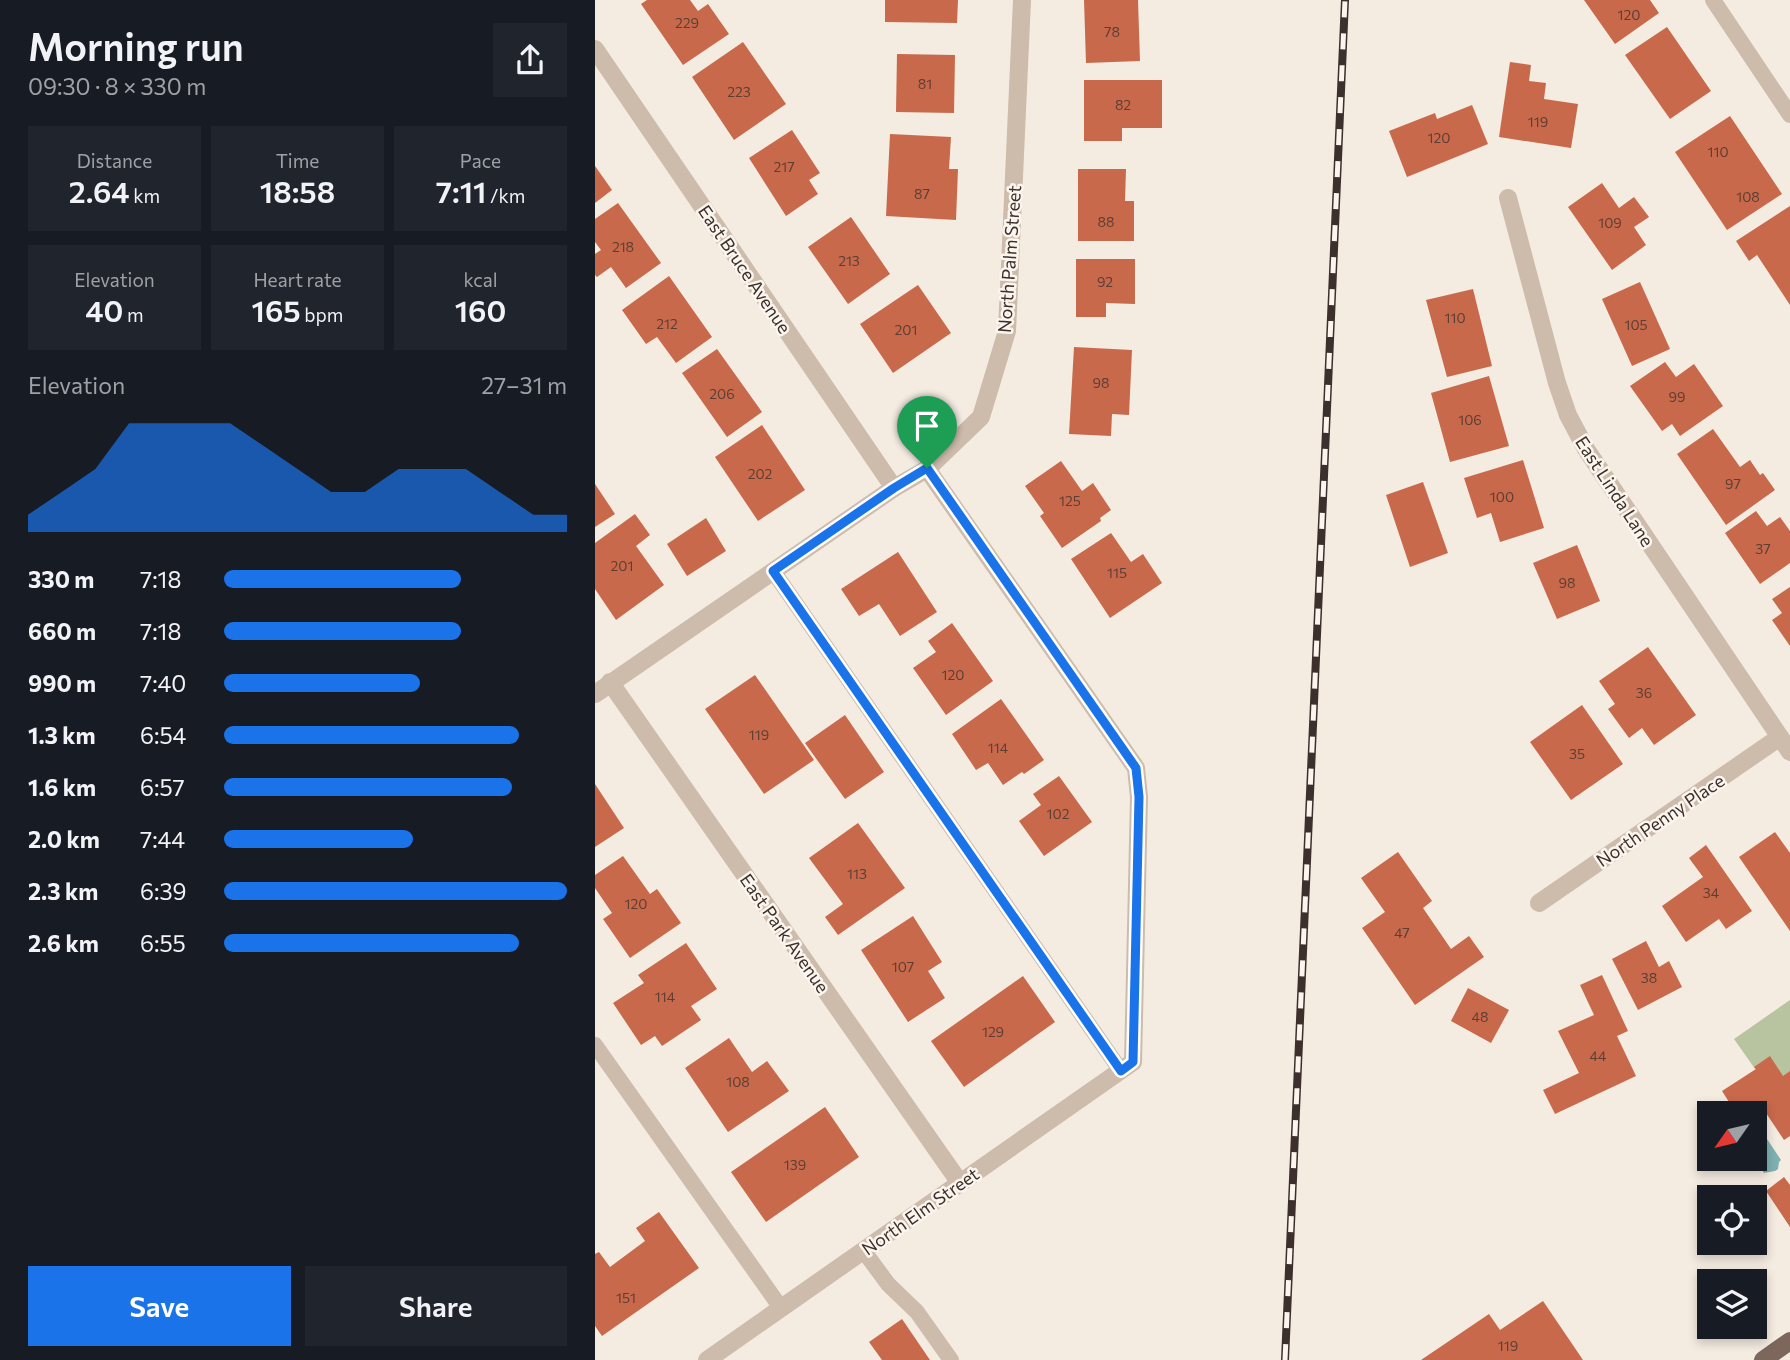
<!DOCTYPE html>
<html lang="en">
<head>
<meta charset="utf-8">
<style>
  body { margin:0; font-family:Commissioner,sans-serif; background:#20242c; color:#f1f3f6; height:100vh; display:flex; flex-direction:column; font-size:26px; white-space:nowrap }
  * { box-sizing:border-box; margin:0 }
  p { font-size:23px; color:#9ea1a6 }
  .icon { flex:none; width:38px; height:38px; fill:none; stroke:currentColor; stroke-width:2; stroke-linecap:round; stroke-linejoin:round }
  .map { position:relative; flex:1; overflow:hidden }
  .side { display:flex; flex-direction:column; background:#171b24; width:595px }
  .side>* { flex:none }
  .needle { width:46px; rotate:236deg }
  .buttons { position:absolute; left:1102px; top:1101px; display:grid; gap:14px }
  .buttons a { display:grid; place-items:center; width:70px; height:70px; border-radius:0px; background:#171b24; box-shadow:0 4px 10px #0003; font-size:35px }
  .pin { position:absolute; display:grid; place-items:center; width:60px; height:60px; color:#fff; margin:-72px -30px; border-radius:50% 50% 50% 0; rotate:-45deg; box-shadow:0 0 7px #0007 }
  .pin .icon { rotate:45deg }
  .round { display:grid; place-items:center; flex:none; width:74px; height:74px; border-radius:0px; background:#20242c }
  .head { display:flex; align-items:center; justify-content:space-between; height:119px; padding:0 28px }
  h1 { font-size:38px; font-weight:600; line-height:52px }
  .metrics { display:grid; grid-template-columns:repeat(3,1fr); gap:10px; height:119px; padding:7px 28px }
  .metrics div { display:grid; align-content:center; border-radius:0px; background:#20242c; text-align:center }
  .metrics b { font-size:30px; font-weight:600 }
  .metrics small { font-size:19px; font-weight:400 }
  .metrics p { font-size:19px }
  .chart { height:196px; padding:14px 28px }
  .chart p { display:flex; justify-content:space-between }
  .chart svg { width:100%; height:126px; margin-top:7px; fill:#1a73e8; opacity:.7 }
  .primary-button { display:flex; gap:14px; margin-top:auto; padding:14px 28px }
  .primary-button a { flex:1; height:80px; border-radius:0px; background:#1a73e8; color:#fff; font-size:28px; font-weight:600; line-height:80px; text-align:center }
  .primary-button a+a { background:#20242c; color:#f1f3f6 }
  ul { padding:0 28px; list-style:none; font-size:23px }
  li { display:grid; grid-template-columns:112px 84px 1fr; align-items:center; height:52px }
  li i { height:18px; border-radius:9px; background:#1a73e8 }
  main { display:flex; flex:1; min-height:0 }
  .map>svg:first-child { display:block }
  .green { fill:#b8c4a0 }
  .water { fill:#7fb0b2 }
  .building { fill:#c8694b }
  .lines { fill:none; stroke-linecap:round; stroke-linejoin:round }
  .service { stroke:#cdbbac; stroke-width:16 }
  .minor { stroke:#cdbbac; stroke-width:18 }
  .primary { stroke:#7d675c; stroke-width:18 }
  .rail-casing { stroke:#3b302b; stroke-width:8 }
  .rail { stroke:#fbf5ee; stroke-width:5; stroke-dasharray:16; stroke-linecap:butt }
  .route-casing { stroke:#fff; stroke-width:14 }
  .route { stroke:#1a73e8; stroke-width:9 }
  .labels { text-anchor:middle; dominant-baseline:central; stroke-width:5; stroke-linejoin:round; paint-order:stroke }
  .number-label { font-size:14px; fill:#5e3e33 }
  .street-label { font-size:18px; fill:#3b302b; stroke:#fbf5ee }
</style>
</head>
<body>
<main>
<section class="side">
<div class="head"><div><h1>Morning run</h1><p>09:30 · 8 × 330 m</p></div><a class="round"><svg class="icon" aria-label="share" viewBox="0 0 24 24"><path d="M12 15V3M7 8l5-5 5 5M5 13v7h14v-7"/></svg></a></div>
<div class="metrics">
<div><p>Distance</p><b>2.64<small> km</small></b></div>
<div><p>Time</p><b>18:58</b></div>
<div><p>Pace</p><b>7:11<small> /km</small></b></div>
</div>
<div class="metrics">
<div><p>Elevation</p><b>40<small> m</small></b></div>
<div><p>Heart rate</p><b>165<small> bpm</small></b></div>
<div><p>kcal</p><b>160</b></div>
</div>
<div class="chart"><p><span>Elevation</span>27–31 m</p>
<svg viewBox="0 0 160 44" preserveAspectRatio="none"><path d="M0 44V38L10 30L20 22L30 6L40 6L50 6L60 6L70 14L80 22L90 30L100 30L110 22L120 22L130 22L140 30L150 38L160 38V44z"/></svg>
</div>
<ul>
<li><b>330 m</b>7:18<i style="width:69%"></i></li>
<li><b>660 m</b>7:18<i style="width:69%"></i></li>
<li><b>990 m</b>7:40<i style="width:57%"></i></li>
<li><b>1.3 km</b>6:54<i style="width:86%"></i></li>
<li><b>1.6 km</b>6:57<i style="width:84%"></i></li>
<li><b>2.0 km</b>7:44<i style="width:55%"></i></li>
<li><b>2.3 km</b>6:39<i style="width:100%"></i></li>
<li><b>2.6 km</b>6:55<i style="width:86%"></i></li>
</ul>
<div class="primary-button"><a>Save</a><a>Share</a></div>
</section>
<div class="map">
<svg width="1195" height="1360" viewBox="0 0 1195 1360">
  <rect width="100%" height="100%" fill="#f4ebe1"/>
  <polygon class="green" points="1195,1000 1195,1096 1184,1103 1139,1039"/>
  <polygon class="water" points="1166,1130 1186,1160 1184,1162 1183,1169 1180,1171 1169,1173 1159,1159 1160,1158 1160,1131 1163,1132"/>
  <g class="building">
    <polygon points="52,0 95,0 103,11 113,4 134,34 88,65 46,4"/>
    <polygon points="290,0 363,0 362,23 290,22"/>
    <polygon points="489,0 543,0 545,61 491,63"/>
    <polygon points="989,0 1055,0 1064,13 1020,44"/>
    <polygon points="1072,27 1116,91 1075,119 1030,55"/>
    <polygon points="148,42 191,104 139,140 97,77"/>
    <polygon points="302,54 360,55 359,113 301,112"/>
    <polygon points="915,62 936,65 934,81 951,83 949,99 983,104 976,148 904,137"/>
    <polygon points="489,80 567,80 567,128 527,128 527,141 489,141"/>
    <polygon points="877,105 893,144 812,177 794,131 840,113 842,119"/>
    <polygon points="1135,116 1187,194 1132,230 1080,152"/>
    <polygon points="197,130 225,173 214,180 223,194 191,216 154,158"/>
    <polygon points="295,134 356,137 354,169 363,169 361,220 291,216"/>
    <polygon points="0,166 17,190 0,203"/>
    <polygon points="483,169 531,169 530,201 539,201 539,241 483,241"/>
    <polygon points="1007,183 1024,208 1039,197 1054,217 1039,227 1051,245 1017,270 973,207"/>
    <polygon points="23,203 66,263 31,288 16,267 2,277 0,275 0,254 6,250 0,242 0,219"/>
    <polygon points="1195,206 1195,305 1162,255 1154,261 1141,241"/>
    <polygon points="256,217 295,274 253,304 213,247"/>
    <polygon points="481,259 540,259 540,304 511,303 511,317 481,317"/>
    <polygon points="74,276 117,337 81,363 62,337 51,344 27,310"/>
    <polygon points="1045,282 1075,349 1037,366 1007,299"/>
    <polygon points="323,285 356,333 298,373 265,324"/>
    <polygon points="878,289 897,366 852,377 831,300"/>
    <polygon points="479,347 537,350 534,415 517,414 516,436 474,434"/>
    <polygon points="122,349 167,412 132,437 87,373"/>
    <polygon points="1070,362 1081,377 1099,364 1128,406 1085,436 1077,424 1067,431 1035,386"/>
    <polygon points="894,376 914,446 855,462 836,393"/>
    <polygon points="167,425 210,490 163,521 120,457"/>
    <polygon points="1118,429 1145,467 1155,460 1165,475 1168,473 1180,490 1131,525 1082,454"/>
    <polygon points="928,460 949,528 905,542 896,513 882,518 869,478"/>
    <polygon points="466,461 487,491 498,483 516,510 505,518 506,521 467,548 445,516 449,513 430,486"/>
    <polygon points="828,482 853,553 815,567 791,495"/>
    <polygon points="0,484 20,514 0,527"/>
    <polygon points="1161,511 1172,526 1185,517 1195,531 1195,563 1165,584 1130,533"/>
    <polygon points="40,514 55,535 41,546 69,585 21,620 0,589 0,543"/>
    <polygon points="111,518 131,551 92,576 72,544"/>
    <polygon points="516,533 536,562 548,554 567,583 515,618 476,559"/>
    <polygon points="982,545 1005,601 962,619 938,563"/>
    <polygon points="303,552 342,612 305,636 284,604 264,616 246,589"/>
    <polygon points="1195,587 1195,646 1177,620 1187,613 1177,599"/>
    <polygon points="357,623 398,681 351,715 318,668 341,652 333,641"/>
    <polygon points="1053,647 1101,715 1059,745 1047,728 1034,738 1013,709 1020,704 1004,681"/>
    <polygon points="160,675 219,760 169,794 110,709"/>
    <polygon points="406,699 449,760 429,774 427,772 408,785 393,763 381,770 357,734"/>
    <polygon points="987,705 1028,764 976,800 935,742"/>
    <polygon points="250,715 289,772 250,799 210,743"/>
    <polygon points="464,776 497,822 449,856 424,821 446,805 438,794"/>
    <polygon points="0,784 29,828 0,847"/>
    <polygon points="263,823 310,888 243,935 230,917 248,904 214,858"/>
    <polygon points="1180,832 1195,853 1195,931 1144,857"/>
    <polygon points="1111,845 1157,911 1131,929 1124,919 1091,942 1067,906 1108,877 1094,858"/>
    <polygon points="803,852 837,901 828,908 856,949 874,936 889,957 820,1005 767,928 790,912 766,878"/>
    <polygon points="28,856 55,894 62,889 86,923 35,958 8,919 17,913 0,888 0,875"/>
    <polygon points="318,916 347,962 333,971 350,998 313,1022 266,950"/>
    <polygon points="1051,941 1064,967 1074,961 1087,987 1043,1010 1017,959"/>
    <polygon points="91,943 122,989 96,1006 106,1020 67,1046 60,1036 46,1045 18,1003 49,983 43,975"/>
    <polygon points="1007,975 1033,1031 1022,1036 1041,1076 960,1114 948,1090 984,1073 963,1031 999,1015 985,985"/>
    <polygon points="428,976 460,1022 369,1087 336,1041"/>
    <polygon points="873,988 914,1010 896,1043 856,1021"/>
    <polygon points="134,1038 157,1072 172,1061 194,1091 133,1132 90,1068"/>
    <polygon points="1175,1056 1188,1076 1195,1071 1195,1136 1189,1140 1171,1113 1169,1114 1166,1109 1160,1113 1119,1113 1134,1102 1127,1091 1161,1069 1159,1067"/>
    <polygon points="230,1107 264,1157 171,1222 136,1172"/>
    <polygon points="1189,1177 1195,1185 1195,1227 1171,1191"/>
    <polygon points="64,1212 104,1268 7,1336 0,1326 0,1254 4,1252 15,1267 50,1241 41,1228"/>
    <polygon points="948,1301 988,1360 826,1360 894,1314 905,1330"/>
    <polygon points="307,1319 335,1360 287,1360 274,1342"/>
  </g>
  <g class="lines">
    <g class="service">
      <polyline points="1118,0 1195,115"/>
      <polyline points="178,571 526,1071"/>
      <polyline points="0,1045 186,1308"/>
      <polyline points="268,1250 293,1284 322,1312 356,1360"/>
    </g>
    <g class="minor">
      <polyline points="0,49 299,488"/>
      <polyline points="913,198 962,383 973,415 991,449 1195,752"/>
      <polyline points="15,682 365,1183"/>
      <polyline points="0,694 299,488 332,469 386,417 412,331 427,0"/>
      <polyline points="944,903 1185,737"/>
      <polyline points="112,1360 538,1062 544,797 541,768 332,469"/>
    </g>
    <polyline class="primary" points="1168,1360 1195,1341"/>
    <defs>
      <polyline id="rail" points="690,1360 750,0"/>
    </defs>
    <use href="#rail" class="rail-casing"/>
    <use href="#rail" class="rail"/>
  </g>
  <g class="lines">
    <defs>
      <polygon id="route" points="332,468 541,768 544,797 538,1062 526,1071 178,571 299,488"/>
    </defs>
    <use href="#route" class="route-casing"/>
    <use href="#route" class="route"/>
  </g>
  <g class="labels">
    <g class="number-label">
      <text x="1034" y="14">120</text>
      <text x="92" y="22">229</text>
      <text x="517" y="31">78</text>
      <text x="330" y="83">81</text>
      <text x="144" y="91">223</text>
      <text x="528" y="104">82</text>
      <text x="943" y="121">119</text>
      <text x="844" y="137">120</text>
      <text x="1123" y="151">110</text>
      <text x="189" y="166">217</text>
      <text x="327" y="193">87</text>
      <text x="1153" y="196">108</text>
      <text x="511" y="221">88</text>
      <text x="1015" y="222">109</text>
      <text x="28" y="246">218</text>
      <text x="254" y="260">213</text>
      <text x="510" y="281">92</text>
      <text x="860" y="317">110</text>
      <text x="72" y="323">212</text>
      <text x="1041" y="324">105</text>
      <text x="311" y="329">201</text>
      <text x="506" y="382">98</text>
      <text x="127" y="393">206</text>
      <text x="1082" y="396">99</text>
      <text x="875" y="419">106</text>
      <text x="165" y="473">202</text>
      <text x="1138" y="483">97</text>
      <text x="907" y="496">100</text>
      <text x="475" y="500">125</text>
      <text x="1168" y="548">37</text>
      <text x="27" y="565">201</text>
      <text x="522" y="572">115</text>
      <text x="972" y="582">98</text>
      <text x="358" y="674">120</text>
      <text x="1049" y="692">36</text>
      <text x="164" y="734">119</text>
      <text x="403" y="747">114</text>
      <text x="982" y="753">35</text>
      <text x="463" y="813">102</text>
      <text x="262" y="873">113</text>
      <text x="1116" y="892">34</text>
      <text x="41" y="903">120</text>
      <text x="807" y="932">47</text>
      <text x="308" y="966">107</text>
      <text x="1054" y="977">38</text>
      <text x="70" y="996">114</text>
      <text x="885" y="1016">48</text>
      <text x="398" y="1031">129</text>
      <text x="1003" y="1055">44</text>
      <text x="143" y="1081">108</text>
      <text x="200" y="1164">139</text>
      <text x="31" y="1297">151</text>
      <text x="913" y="1345">119</text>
    </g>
    <g class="street-label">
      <text transform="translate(414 259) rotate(-86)">North Palm Street</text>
      <text transform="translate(150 269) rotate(56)">East Bruce Avenue</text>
      <text transform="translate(1020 491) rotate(57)">East Linda Lane</text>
      <text transform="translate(1065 820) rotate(-34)">North Penny Place</text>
      <text transform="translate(190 933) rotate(55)">East Park Avenue</text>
      <text transform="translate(325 1211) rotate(-35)">North Elm Street</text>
    </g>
  </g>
</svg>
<div class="buttons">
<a><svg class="needle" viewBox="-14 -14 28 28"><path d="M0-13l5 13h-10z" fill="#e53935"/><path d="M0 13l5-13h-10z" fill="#9ea1a6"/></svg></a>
<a><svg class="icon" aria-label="locate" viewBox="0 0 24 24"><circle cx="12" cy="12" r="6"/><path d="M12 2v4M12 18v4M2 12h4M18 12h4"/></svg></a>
<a><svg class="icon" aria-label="layers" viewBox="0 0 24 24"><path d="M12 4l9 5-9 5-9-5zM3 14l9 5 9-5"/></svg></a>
</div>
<div class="pin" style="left:332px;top:468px;background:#1e9e55"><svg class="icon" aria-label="arrive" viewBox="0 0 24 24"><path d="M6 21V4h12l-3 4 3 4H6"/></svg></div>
</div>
</main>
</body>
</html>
